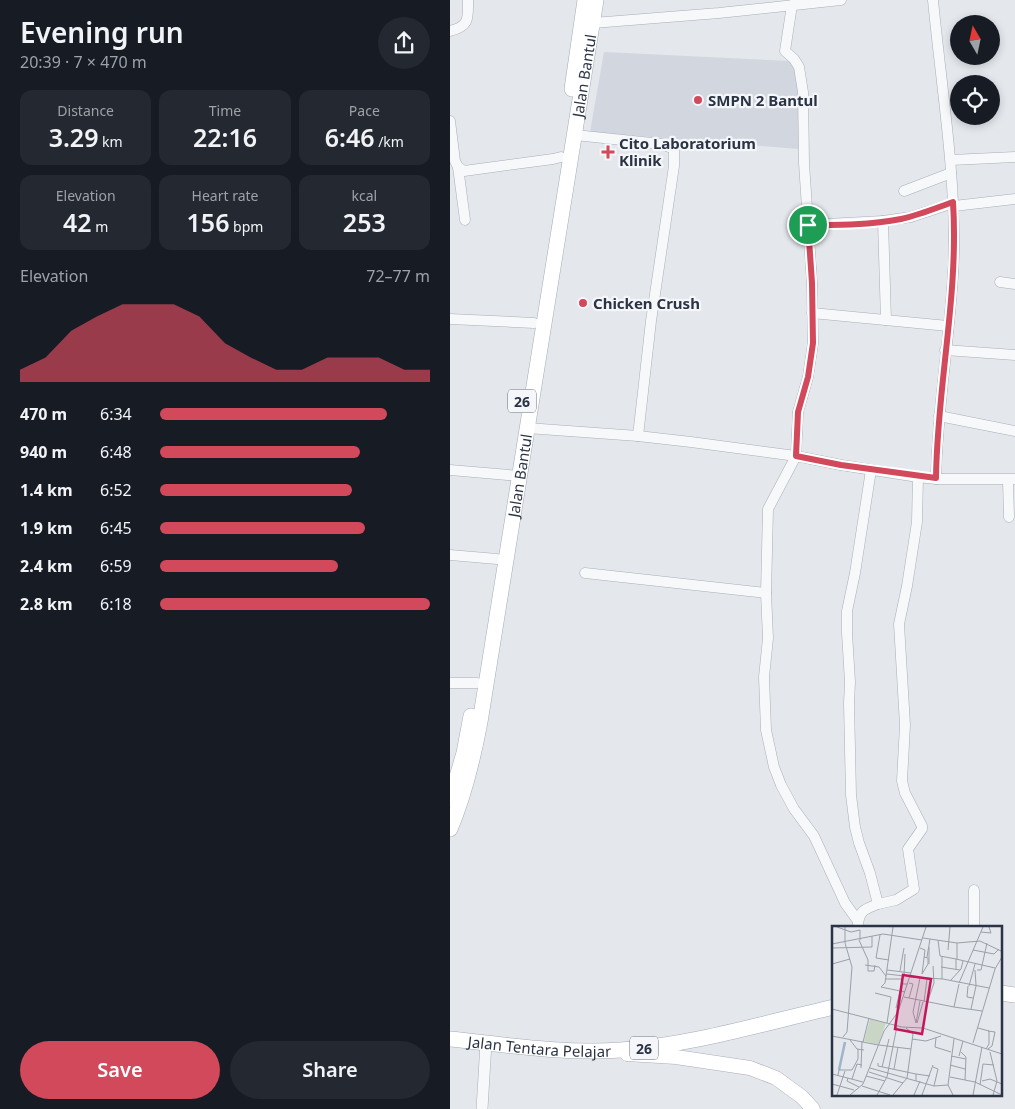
<!DOCTYPE html>
<html lang="en">
<head>
<meta charset="utf-8">
<style>
  body { margin:0; font-family:"Noto Sans",sans-serif; background:#242831; color:#f1f3f6; height:100vh; display:flex; flex-direction:column; font-size:19px; white-space:nowrap }
  * { box-sizing:border-box; margin:0 }
  p { font-size:16px; color:#9ea1a6 }
  .icon { flex:none; width:28px; height:28px; fill:none; stroke:currentColor; stroke-width:2; stroke-linecap:round; stroke-linejoin:round }
  .map { position:relative; flex:1; overflow:hidden }
  .panel { display:flex; flex-direction:column; background:#171b24; width:450px }
  .panel>* { flex:none }
  .needle { width:32px; rotate:351deg }
  .tools { position:absolute; left:500px; top:15px; display:grid; gap:10px }
  .tools a { display:grid; place-items:center; width:50px; height:50px; border-radius:50%; background:#171b24; box-shadow:0 2px 8px #0003; font-size:25px }
  .pin { position:absolute; display:grid; place-items:center; width:42px; height:42px; color:#fff; margin:-21px; border:2px solid #fff; border-radius:50%; box-shadow:0 1px 5px #0007 }
  .round { display:grid; place-items:center; flex:none; width:52px; height:52px; border-radius:26px; background:#242831 }
  .summary { display:flex; align-items:center; justify-content:space-between; height:85px; padding:0 20px }
  h1 { font-size:28px; font-weight:600; line-height:38px }
  .figures { display:grid; grid-template-columns:repeat(3,1fr); gap:8px; height:85px; padding:5px 20px }
  .figures div { display:grid; align-content:center; border-radius:12px; background:#242831; text-align:center }
  .figures b { font-size:25px; font-weight:600 }
  .figures small { font-size:14px; font-weight:400 }
  .figures p { font-size:14px }
  .chart { height:140px; padding:10px 20px }
  .chart p { display:flex; justify-content:space-between }
  .chart svg { width:100%; height:90px; margin-top:5px; fill:#d1495b; opacity:.7 }
  .action { display:flex; gap:10px; margin-top:auto; padding:10px 20px }
  .action a { flex:1; height:58px; border-radius:30px; background:#d1495b; color:#fff; font-size:20px; font-weight:600; line-height:58px; text-align:center }
  .action a+a { background:#242831; color:#f1f3f6 }
  ul { padding:0 20px; list-style:none; font-size:16px }
  li { display:grid; grid-template-columns:80px 60px 1fr; align-items:center; height:38px }
  li i { height:12px; border-radius:6px; background:#d1495b }
  main { display:flex; flex:1; min-height:0 }
  .map>svg:first-child { display:block }
  .built { fill:#d2d6de }
  .lines { fill:none; stroke-linecap:round; stroke-linejoin:round }
  .minor-casing { stroke:#a9aeb7; stroke-width:11 }
  .tertiary-casing { stroke:#a9aeb7; stroke-width:12 }
  .secondary-casing { stroke:#a9aeb7; stroke-width:15 }
  .primary-casing { stroke:#a3abb8; stroke-width:16 }
  .minor { stroke:#f7f8fa; stroke-width:10 }
  .tertiary { stroke:#f7f8fa; stroke-width:11 }
  .secondary { stroke:#fff; stroke-width:14 }
  .primary { stroke:#fff; stroke-width:15 }
  .route-casing { stroke:#fff; stroke-width:10 }
  .route { stroke:#d1495b; stroke-width:6 }
  .poi-dot { fill:#d1495b; stroke:#f4f6f9; stroke-width:2 }
  .labels { text-anchor:middle; dominant-baseline:central; stroke-width:4.5; stroke-linejoin:round; paint-order:stroke }
  .shield { fill:#f4f6f9; stroke:#676e7b; stroke-width:1 }
  .shield-label { font-size:14px; font-weight:bold; fill:#2b3445 }
  .street-label { font-size:15px; fill:#2b3445; stroke:#f4f6f9 }
  .poi-label { font-size:15px; font-weight:bold; fill:#2b3445; stroke:#f4f6f9; text-anchor:start }
  .inset-river { fill:none; stroke:#9fb4cc; stroke-width:2.5 }
  .inset-road { fill:none; stroke:#9a9fa9; stroke-width:1 }
  .view { fill:#c2185b; fill-opacity:0.15; stroke:#c2185b; stroke-width:2.5 }
  .inset-edge { fill:none; stroke:#2b3445; stroke-width:2.5 }
</style>
</head>
<body>
<main>
<section class="panel">
<div class="summary"><div><h1>Evening run</h1><p>20:39 · 7 × 470 m</p></div><a class="round"><svg class="icon" aria-label="share" viewBox="0 0 24 24"><path d="M12 15V3M7 8l5-5 5 5M5 13v7h14v-7"/></svg></a></div>
<div class="figures">
<div><p>Distance</p><b>3.29<small> km</small></b></div>
<div><p>Time</p><b>22:16</b></div>
<div><p>Pace</p><b>6:46<small> /km</small></b></div>
</div>
<div class="figures">
<div><p>Elevation</p><b>42<small> m</small></b></div>
<div><p>Heart rate</p><b>156<small> bpm</small></b></div>
<div><p>kcal</p><b>253</b></div>
</div>
<div class="chart"><p><span>Elevation</span>72–77 m</p>
<svg viewBox="0 0 160 44" preserveAspectRatio="none"><path d="M0 44V38L10 32L20 19L30 12L40 6L50 6L60 6L70 12L80 25L90 32L100 38L110 38L120 32L130 32L140 32L150 38L160 38V44z"/></svg>
</div>
<ul>
<li><b>470 m</b>6:34<i style="width:84%"></i></li>
<li><b>940 m</b>6:48<i style="width:74%"></i></li>
<li><b>1.4 km</b>6:52<i style="width:71%"></i></li>
<li><b>1.9 km</b>6:45<i style="width:76%"></i></li>
<li><b>2.4 km</b>6:59<i style="width:66%"></i></li>
<li><b>2.8 km</b>6:18<i style="width:100%"></i></li>
</ul>
<div class="action"><a>Save</a><a>Share</a></div>
</section>
<div class="map">
<svg width="565" height="1109" viewBox="0 0 565 1109">
  <rect width="100%" height="100%" fill="#e4e7ec"/>
  <polygon class="built" points="154,52 339,61 345,65 351,111 348,149 140,132"/>
  <g class="lines">
    <defs>
      <g id="minor">
        <path d="M483,0C491,84 505,168 504,252C502,328 487,403 486,479"/>
        <polyline points="342,5 335,51 344,59 349,67 353,92 354,163 362,283 363,343 358,377 348,412 346,456 318,509 316,593 318,638 314,677 316,730 324,767 331,785 344,809 364,836 395,903 408,921"/>
        <polyline points="143,23 269,13 391,0"/>
        <path d="M0,31C20,26 18,18 18,0"/>
        <polyline points="0,121 5,161 8,167 14,171 103,159 111,157"/>
        <polyline points="125,135 211,144 222,148 224,151 224,166 201,321 188,436"/>
        <polyline points="501,160 565,157"/>
        <polyline points="8,167 15,220"/>
        <polyline points="454,191 501,173"/>
        <polyline points="504,206 565,199"/>
        <polyline points="358,225 433,221"/>
        <polyline points="550,282 565,284"/>
        <polyline points="362,313 498,326"/>
        <polyline points="0,319 84,323"/>
        <polyline points="436,320 433,221 461,217 503,203"/>
        <polyline points="495,350 565,355"/>
        <polyline points="489,416 565,431"/>
        <polyline points="77,428 188,436 241,442 346,456 391,465 468,477 486,479 565,479"/>
        <polyline points="0,470 70,476"/>
        <polyline points="558,480 559,517"/>
        <polyline points="0,555 47,559"/>
        <polyline points="135,573 316,593"/>
        <polyline points="0,683 27,683"/>
        <polyline points="428,904 446,900 464,889 458,849 472,829 472,826 455,793 452,781 455,725 449,624 457,586 467,522 468,477"/>
        <path d="M408,924C410,909 416,909 428,904L420,873L409,843L405,827L401,795L399,703L400,682L397,633V611L405,573L421,470"/>
        <polyline points="524,928 524,890"/>
      </g>
      <polyline id="tertiary" points="32,1109 36,1043"/>
      <polyline id="secondary" points="177,1054 226,1057 300,1068 326,1078 352,1097 363,1109"/>
      <g id="primary">
        <polyline points="122,89 135,0"/>
        <polyline points="0,800 14,753 21,716"/>
        <path id="s1" d="M0,829C15,794 23,759 30,722L146,0"/>
        <polyline points="551,993 565,995"/>
        <path id="s2" d="M0,1039C56,1045 115,1054 171,1050C242,1045 314,1023 384,1007"/>
      </g>
    </defs>
    <use href="#minor" class="minor-casing"/>
    <use href="#tertiary" class="tertiary-casing"/>
    <use href="#secondary" class="secondary-casing"/>
    <use href="#primary" class="primary-casing"/>
    <use href="#minor" class="minor"/>
    <use href="#tertiary" class="tertiary"/>
    <use href="#secondary" class="secondary"/>
    <use href="#primary" class="primary"/>
  </g>
  <g class="lines">
    <defs>
      <path id="route" d="M503,202C509,295 487,386 486,478L391,465L346,456L348,412L358,377L363,343L362,283L358,225C389,225 421,225 451,219C469,215 486,208 503,202Z"/>
    </defs>
    <use href="#route" class="route-casing"/>
    <use href="#route" class="route"/>
  </g>
  <g class="poi-dot">
    <circle cx="248" cy="100" r="5"/>
    <path d="M155.5 144.5h5v5h5v5h-5v5h-5v-5h-5v-5h5z"/>
    <circle cx="133" cy="303" r="5"/>
  </g>
  <g class="labels">
    <g class="shield">
      <rect x="58" y="389.5" width="28" height="23" rx="4"/>
      <rect x="180" y="1036.5" width="28" height="23" rx="4"/>
    </g>
    <g class="shield-label">
      <text x="72" y="401">26</text>
      <text x="194" y="1048">26</text>
    </g>
    <g class="street-label">
      <text stroke="none"><textPath href="#s1" startOffset="766">Jalan Bantul</textPath></text>
      <text stroke="none"><textPath href="#s1" startOffset="361">Jalan Bantul</textPath></text>
      <text stroke="none"><textPath href="#s2" startOffset="90">Jalan Tentara Pelajar</textPath></text>
    </g>
    <g class="poi-label">
      <text x="258" y="100">SMPN 2 Bantul</text>
      <text x="169" y="143">Cito Laboratorium<tspan x="169" dy="17">Klinik</tspan></text>
      <text x="143" y="303">Chicken Crush</text>
    </g>
  </g>
  <g transform="translate(382 926)">
    <rect width="170" height="170" fill="#e4e7ec"/>
    <path d="M38,93L54,97L46,119L32,115Z" fill="#c9d6c5"/>
    <path d="M34 108a6 6 0 1 1 12 0a6 6 0 1 1-12 0Z" fill="#c9d6c5"/>
    <path class="inset-river" d="M7,144L13,116"/>
    <path class="inset-road" d="M5,1L19,6L28,4V14M61,1L53,57L49,61L73,66M149,6L159,7L157,1M48,9L44,32L57,34M91,12L125,17L148,15L169,25M27,14L36,34V45H42L43,39M106,14L108,30L124,33V43M125,17V33M0,18L51,8L90,14M97,21V38M0,22L40,21V10M88,22L93,24L90,48M116,24L118,1M141,24L162,28L167,23M95,31L98,13M124,33L163,42M0,38L18,33M33,39L47,41L54,50M109,41L128,44M55,44L79,47M143,44L144,59M145,44H149L155,17M68,45L72,22M55,48L72,50L73,28M90,48L96,38V32L92,31M78,51L111,53L157,62M54,53H70L71,58H76M110,53V31M118,55L129,43L131,35M77,57L81,58L77,72M127,57L151,1M136,60L135,71L141,72M137,60L143,38M43,67L59,71L55,97M72,71L122,81L127,58M92,76L95,53M95,77L102,57L101,40M122,81L150,85M64,82L68,65M0,83L70,101L91,102L170,128M139,83L144,60M84,97L81,86L88,52M84,97L88,75M85,97L91,76M146,102L157,105V118L154,123M0,110L46,119M11,111L15,106L20,41L13,17V1M104,112L103,121L119,126M80,113L94,115L109,110M18,114L25,123L32,124M31,116L37,92M141,117L163,43L170,31M47,119L79,123M156,123L160,120L163,106L156,105M129,126L134,131L133,154M158,126L165,155L161,169M119,130L134,133M127,130L131,115M46,137V140L84,148M118,139L133,143M50,141L57,113M101,141L106,143L102,160M29,142L30,115M38,142L102,160L116,159M62,143L66,121M37,146L71,157M0,148L31,156M6,149L7,144H20L26,133V123M34,150L53,155M118,151L143,156L170,169M16,152L15,155L27,161M20,153L25,138L30,139M84,155V148L98,150M150,155L158,153L170,158M0,158L22,164M148,159L151,138L162,139M30,160L58,169M5,169L13,145M18,169L31,158L52,105L66,86L94,1M45,169L55,151L65,100M61,169L75,152L81,108L74,102M82,169L88,155M90,169L101,139M121,169L116,159L122,113M141,169L150,121"/>
    <path class="view" d="M71,49L99,53L90,108L63,103Z"/>
    <rect width="170" height="170" class="inset-edge"/>
  </g>
</svg>
<div class="tools">
<a><svg class="needle" viewBox="-14 -14 28 28"><path d="M0-13l5 13h-10z" fill="#e53935"/><path d="M0 13l5-13h-10z" fill="#9ea1a6"/></svg></a>
<a><svg class="icon" aria-label="locate" viewBox="0 0 24 24"><circle cx="12" cy="12" r="6"/><path d="M12 2v4M12 18v4M2 12h4M18 12h4"/></svg></a>
</div>
<div class="pin" style="left:358px;top:225px;background:#1e9e55"><svg class="icon" aria-label="arrive" viewBox="0 0 24 24"><path d="M6 21V4h12l-3 4 3 4H6"/></svg></div>
</div>
</main>
</body>
</html>
